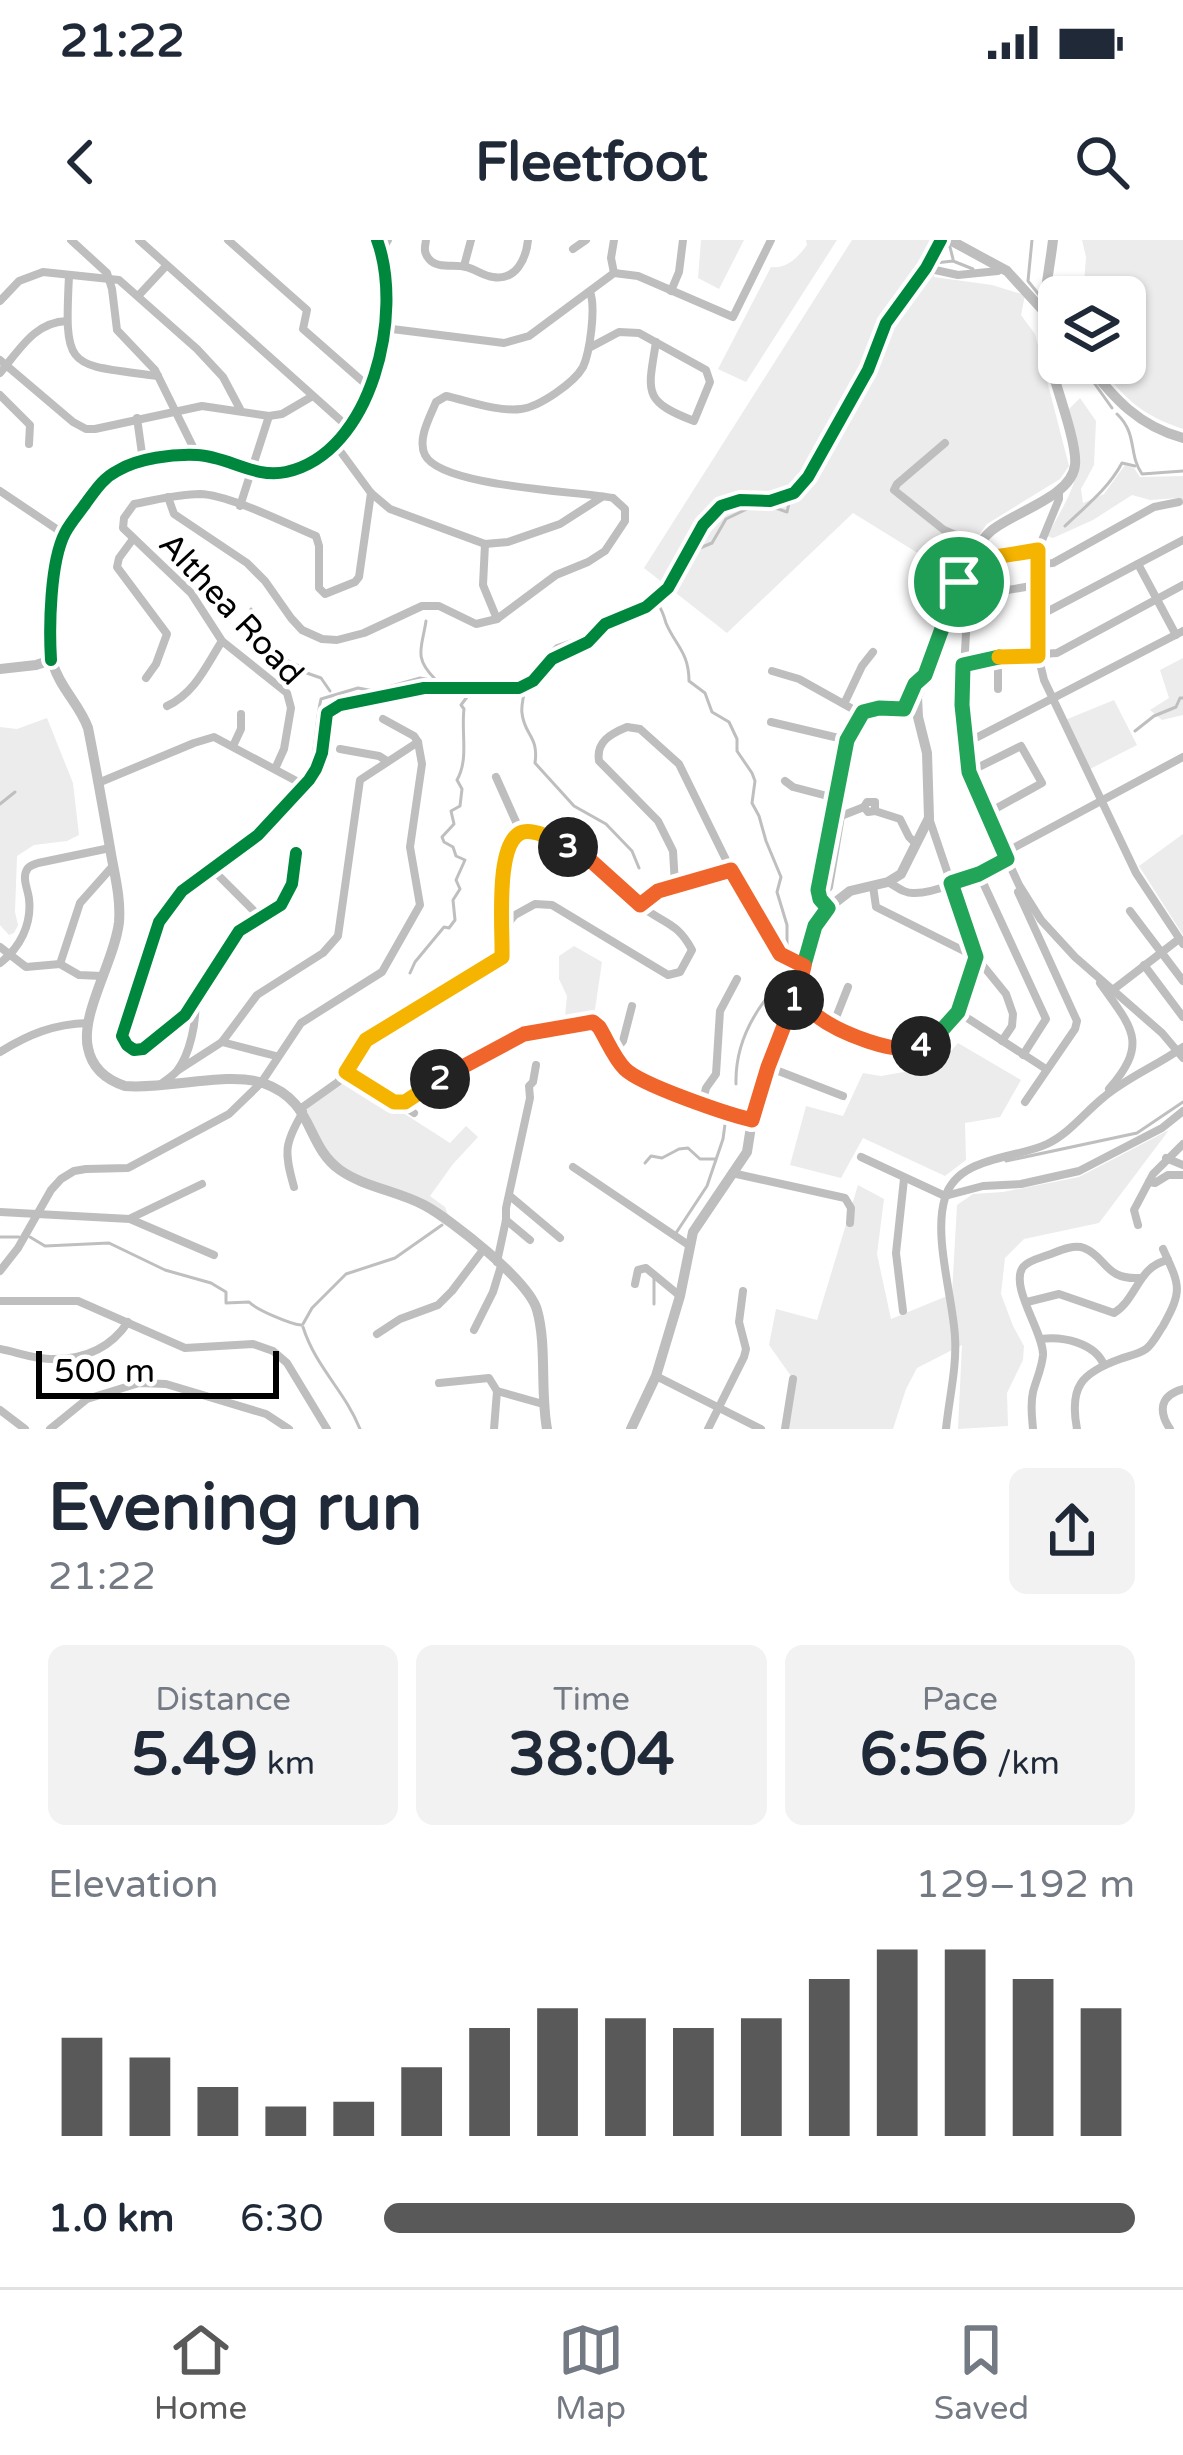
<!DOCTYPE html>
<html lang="en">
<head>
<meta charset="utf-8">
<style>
  body { margin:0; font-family:"Varela Round",sans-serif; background:#f2f2f3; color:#1f2937; height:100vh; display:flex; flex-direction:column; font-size:45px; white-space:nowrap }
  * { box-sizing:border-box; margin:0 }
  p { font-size:39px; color:#747a83 }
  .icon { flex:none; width:66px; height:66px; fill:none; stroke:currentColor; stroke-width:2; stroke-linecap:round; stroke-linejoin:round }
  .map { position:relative; height:1189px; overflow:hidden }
  .drawer { display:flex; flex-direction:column; background:#fff; flex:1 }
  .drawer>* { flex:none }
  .tools { position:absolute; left:1038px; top:36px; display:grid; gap:24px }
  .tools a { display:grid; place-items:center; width:108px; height:108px; border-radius:18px; background:#fff; box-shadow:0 3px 9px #0004; font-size:60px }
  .scale { position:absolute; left:36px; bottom:30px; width:243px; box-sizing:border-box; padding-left:12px; border:6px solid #000; border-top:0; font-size:33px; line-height:42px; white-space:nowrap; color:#000; -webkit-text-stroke:9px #fff; paint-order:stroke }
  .pin { position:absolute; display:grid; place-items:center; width:102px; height:102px; color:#fff; margin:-51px; border:6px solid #fff; border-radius:50%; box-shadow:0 3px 12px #0007 }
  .km { position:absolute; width:60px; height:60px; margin:-30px; border-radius:50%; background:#222; color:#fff; font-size:33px; line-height:60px; text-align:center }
  .round { display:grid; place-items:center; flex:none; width:126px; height:126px; border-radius:18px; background:#f2f2f3 }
  .overview { display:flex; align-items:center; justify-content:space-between; height:204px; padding:0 48px }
  h1 { font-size:66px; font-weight:800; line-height:90px }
  .figures { display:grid; grid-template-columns:repeat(3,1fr); gap:18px; height:204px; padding:12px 48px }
  .figures div { display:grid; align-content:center; border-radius:18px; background:#f2f2f3; text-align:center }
  .figures b { font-size:60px; font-weight:800 }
  .figures small { font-size:33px; font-weight:400 }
  .figures p { font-size:33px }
  .chart { height:336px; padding:24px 48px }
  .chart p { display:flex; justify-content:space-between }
  .chart svg { width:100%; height:216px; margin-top:12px; stroke:#595959; stroke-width:6 }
  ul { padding:0 48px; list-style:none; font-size:39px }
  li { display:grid; grid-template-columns:192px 144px 1fr; align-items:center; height:90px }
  li i { height:30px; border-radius:15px; background:#595959 }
  .status { display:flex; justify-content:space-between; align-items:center; height:84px; padding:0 60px; background:#fff; direction:ltr }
  .status svg { height:33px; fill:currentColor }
  header { display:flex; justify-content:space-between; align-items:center; height:156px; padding:0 48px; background:#fff; font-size:54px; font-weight:800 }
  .tab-bar { display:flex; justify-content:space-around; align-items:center; height:168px; border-top:3px solid #e0e1e3; background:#fff; font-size:33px; color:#747a83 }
  .tab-bar a { display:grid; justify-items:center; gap:6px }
  .tab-bar .active { color:#595959 }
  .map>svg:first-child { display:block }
  .green { fill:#ececec }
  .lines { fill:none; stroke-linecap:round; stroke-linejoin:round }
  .stream { stroke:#bfbfbf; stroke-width:3 }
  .minor { stroke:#bebebe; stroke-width:8 }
  .major { stroke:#bebebe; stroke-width:10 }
  .cycleway-casing { stroke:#fff; stroke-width:20 }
  .cycleway { stroke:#00873e; stroke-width:12 }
  .split-1-casing { stroke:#fff; stroke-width:24 }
  .split-2-casing { stroke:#fff; stroke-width:24 }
  .split-3-casing { stroke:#fff; stroke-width:24 }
  .split-4-casing { stroke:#fff; stroke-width:24 }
  .split-5-casing { stroke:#fff; stroke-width:24 }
  .split-6-casing { stroke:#fff; stroke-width:24 }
  .split-1 { stroke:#22a559; stroke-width:15 }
  .split-2 { stroke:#f0652b; stroke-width:15 }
  .split-3 { stroke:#f5b400; stroke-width:15 }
  .split-4 { stroke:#f0652b; stroke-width:15 }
  .split-5 { stroke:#22a559; stroke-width:15 }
  .split-6 { stroke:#f5b400; stroke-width:15 }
  .labels { text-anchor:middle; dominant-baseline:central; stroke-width:9; stroke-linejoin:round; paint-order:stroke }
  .street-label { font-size:33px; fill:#000; stroke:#fff }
</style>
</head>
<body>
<div class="status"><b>21:22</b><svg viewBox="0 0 49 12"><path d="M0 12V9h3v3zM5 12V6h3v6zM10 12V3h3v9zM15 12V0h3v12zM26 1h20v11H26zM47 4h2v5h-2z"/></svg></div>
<header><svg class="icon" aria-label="back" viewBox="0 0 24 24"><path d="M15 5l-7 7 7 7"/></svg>Fleetfoot<svg class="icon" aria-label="search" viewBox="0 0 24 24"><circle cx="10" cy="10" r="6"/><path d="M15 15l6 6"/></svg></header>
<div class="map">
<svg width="1183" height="1189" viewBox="0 0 1183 1189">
  <rect width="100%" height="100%" fill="#fff"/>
  <g class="green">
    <polygon points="701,0 744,0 719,49 698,38"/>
    <path d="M806,0H837L746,142L718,129L771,27C787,29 798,17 807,5Z"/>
    <polygon points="852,0 930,0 934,37 992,45 1025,55 1021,75 1035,94 1069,226 1060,239 987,284 950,333 853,273 727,393 644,328"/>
    <path d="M1082,0H1183V189C1141,175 1124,158 1097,123H1125V57H1083L1086,17Z"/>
    <path d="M1080,158L1096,181L1094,225L1081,249L1083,263L1104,254L1125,225L1134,228L1140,237L1183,236V261L1179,258L1150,260L1132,255L1093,280L1053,298L1047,296C1078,241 1086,231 1068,170Z"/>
    <polygon points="1183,418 1183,475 1162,480 1150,470 1169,458 1160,430"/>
    <polygon points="1114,460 1137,505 1090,529 1065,480"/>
    <polygon points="47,478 73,543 79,595 67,601 34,605 17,616 15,672 18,685 14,693 9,695 0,685 0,487 17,489"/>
    <polygon points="1183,594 1183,695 1139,626"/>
    <polygon points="574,706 602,722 593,783 564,786 567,756 559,739 559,716"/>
    <polygon points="958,803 1021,840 1000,877 965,883 966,920 945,936 863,898 841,938 790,925 806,866 843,876 863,833 881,836 938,826"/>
    <polygon points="344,835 450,903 466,886 478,897 453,924 430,956 445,967 448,975 339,929 300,869"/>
    <polygon points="1169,890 1099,983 1024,999 1005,1018 1001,1054 1013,1086 1024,1106 1023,1120 1007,1153 1008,1186 958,1189 962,1105 917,1128 906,1149 893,1189 785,1189 793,1139 769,1105 776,1069 817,1080 858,945 884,959 877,1014 891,1079 952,1054 957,965 973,954 1003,952 1079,937"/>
  </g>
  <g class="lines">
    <g class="stream">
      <polyline points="1032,0 1028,41 1040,56"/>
      <polyline points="946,5 950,7 953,19"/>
      <polyline points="935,23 953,21 973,29"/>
      <polyline points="1047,62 1059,73"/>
      <polyline points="1080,123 1112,168"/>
      <path d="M1117,174C1138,194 1128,214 1142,234L1183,231"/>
      <polyline points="791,249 870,115 875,91 913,40"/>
      <path d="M1065,286C1086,266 1108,249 1122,223L1135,226"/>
      <polyline points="675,342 695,310 712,303 726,279 749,268 770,266 787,272 790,259"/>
      <path d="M658,364C662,370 664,376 666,383C675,405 689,412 689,441L705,453L712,472L729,482L737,499V511L752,533L755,541L752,563L759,576L766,601L781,637L777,652L787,685V711"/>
      <path d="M251,369C253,376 252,383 254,389C257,403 286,421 299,426L301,431L321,438L330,451"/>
      <path d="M426,381C422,408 413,417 435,439"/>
      <polyline points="607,390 652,370 665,354"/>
      <polyline points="466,444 487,442 504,444"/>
      <polyline points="513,445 525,440 556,406 591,394"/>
      <path d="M524,453C523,460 521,467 522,473C524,495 539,496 535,523L574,566L606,584L632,611L639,628"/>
      <polyline points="1135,491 1154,476 1176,467 1180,458 1183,458"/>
      <path d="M306,536C317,516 315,483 321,459L358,448L374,451L420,438L456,445"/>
      <polyline points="0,564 15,552"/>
      <path d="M410,733L415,722L444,687L449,688L455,680L453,660L460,649L456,640L465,620L456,616L453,607L444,602L442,597L454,584L451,571L460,566L462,549L457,540C469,519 461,493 464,469L461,465L470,453"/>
      <path d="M736,844C735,807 752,774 775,748L784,747L790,738L786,725"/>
      <polyline points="1006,921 1137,893 1183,862"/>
      <polyline points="645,923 651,916 662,918 679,909 688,908 700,919 715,919"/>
      <polyline points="676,993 707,946 723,899 726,877"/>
      <polyline points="0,997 19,997"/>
      <path d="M30,997L45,1006L109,1003L165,1030L211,1043L226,1052V1063L249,1062C257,1070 290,1084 301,1085"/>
      <polyline points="654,1036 654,1064"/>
      <polyline points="303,1084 312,1068 346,1034 395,1018 442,985"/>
      <path d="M303,1087C316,1128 345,1151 360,1189"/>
    </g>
    <g class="minor">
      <polyline points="71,0 107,33 112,49 117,90 155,130 197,215"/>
      <polyline points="139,0 348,187"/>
      <polyline points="228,0 307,70 303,89 369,147"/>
      <path d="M426,0C425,7 423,12 429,19C437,29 454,24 466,27C475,29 484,36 493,37C516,41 526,19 528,0"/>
      <polyline points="614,0 611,18 614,33"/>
      <polyline points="573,9 586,0"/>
      <polyline points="381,11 388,0"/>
      <polyline points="464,26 471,0"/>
      <polyline points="926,28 958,35 998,31"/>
      <path d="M69,36C64,132 68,124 158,136"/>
      <polyline points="671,51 679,32 683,0"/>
      <polyline points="139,55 166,26"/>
      <polyline points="0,61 19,41 43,32 119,40 197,109 223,137 240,169"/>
      <polyline points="384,88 504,103 529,96 614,33 638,36 733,77 771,0"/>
      <path d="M589,108L619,92L639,93L706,130L710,142L694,181C642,161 648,152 656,102"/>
      <polyline points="0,120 73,182 86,189 95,189 202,166 269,176 282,174 311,157"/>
      <path d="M0,133C20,109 35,82 67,81"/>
      <polyline points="0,155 30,185 29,204"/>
      <polyline points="137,178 143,221"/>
      <polyline points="945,203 897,244 894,250 944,290 958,296 963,306 961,329"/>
      <polyline points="335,204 371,253 390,269 485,304 508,302 560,284 602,257"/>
      <polyline points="0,251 64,294"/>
      <polyline points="1059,251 1059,259 1038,310 1038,415 1044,440 1136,633 1183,704"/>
      <path d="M168,257L174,274L247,323L265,341L291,378L302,390L322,399L337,400L364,393L422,366H439L476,384L497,379L556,335L588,322L605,311L625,281V269L613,258C577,251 441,247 425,215C417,199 430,177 436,162L446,156C469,161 498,172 521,169C539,167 574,143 583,127C590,112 596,67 590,52"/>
      <polyline points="240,266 269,176"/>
      <polyline points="133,299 119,318 117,327 167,394 156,424 146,438"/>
      <polyline points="485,304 483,345 497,379"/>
      <polyline points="1038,310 970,321 962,465 969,532 973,546 1019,645 1041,680 1075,717 1162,793 1183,818"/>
      <polyline points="1038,324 1053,323 1154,267 1179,262"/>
      <polyline points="1138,324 1176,395"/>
      <polyline points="967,357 1037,345"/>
      <polyline points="1037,377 1183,300"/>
      <polyline points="963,425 998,417 1057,413 1183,345"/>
      <polyline points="772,431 799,439 858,472"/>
      <polyline points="998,449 998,417"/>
      <polyline points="844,464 862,426 873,412"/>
      <path d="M167,466C195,453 206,426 222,401"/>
      <polyline points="863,473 879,468 904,469 915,444 924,436"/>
      <polyline points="771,482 847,500"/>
      <polyline points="966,503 1183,391"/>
      <polyline points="233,506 241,489 241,474"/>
      <polyline points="340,509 379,516 387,521"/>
      <path d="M275,529L284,509L291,468L287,453L222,401L191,353L123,288L124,278L134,264C156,260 178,254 200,254C230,255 287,284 316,296L319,306V348L325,354L355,342L359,337L371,253"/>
      <polyline points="969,532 1021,506 1042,543 986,574"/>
      <polyline points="496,537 521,593"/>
      <polyline points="785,541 793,547 835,558"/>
      <polyline points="98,543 194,503 214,497 302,544"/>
      <polyline points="875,571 875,562 867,562 864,567 868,572 875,571 900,579 909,597 916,604"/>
      <polyline points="296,613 292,644 281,665 239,691 185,775 143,809 134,810 127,805 122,796 159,682 182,651 258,595 309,540 316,529 322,513 327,473 340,465 424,448 519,448 533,441 552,419 588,402 605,384 646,367 668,348 703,285 721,266 740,260 770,261 794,253 808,237 868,130 886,83 926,28 941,0"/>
      <polyline points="1004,613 1183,517"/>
      <polyline points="212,629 261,678"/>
      <polyline points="979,634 1046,779 1023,815"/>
      <path d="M888,642C897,647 905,654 915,653C940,653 984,631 1007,619"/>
      <path d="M675,645L673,611L658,581L599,521C596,502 610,494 627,487L640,489L679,524L731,630L778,711L782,716L804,726"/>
      <polyline points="873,646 876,667 976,717 1006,754 1013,774 1012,786 1002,801"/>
      <polyline points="1018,652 1077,781 1075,789 1025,862"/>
      <polyline points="820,659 829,647 841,576 864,567"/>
      <polyline points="640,665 659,651 731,630"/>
      <polyline points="828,668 820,659 818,650 847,500 859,476"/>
      <polyline points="1130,671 1183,741"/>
      <polyline points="0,707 26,727 60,724 79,735 102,736"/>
      <path d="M0,723C20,708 32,684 29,659C28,649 21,637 28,628C31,625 35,624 38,623L110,608"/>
      <polyline points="60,724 80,663 112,627"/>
      <polyline points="1144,725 1183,777"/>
      <path d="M1100,743C1131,787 1150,802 1109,849"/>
      <polyline points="1114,749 1179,699"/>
      <polyline points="798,753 813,773 833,785 894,810 911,811 932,801 958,772 976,717 929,578"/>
      <polyline points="958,772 1046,829"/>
      <polyline points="833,785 848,747"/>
      <polyline points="222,802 276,816"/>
      <path d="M0,812C29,794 54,784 88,783"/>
      <polyline points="614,812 623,801 632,766"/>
      <polyline points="768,827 843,856"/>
      <polyline points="177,831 222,802 257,755 323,713 338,696 360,540 418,502"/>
      <path d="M346,832L395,863L405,862L451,833L524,794L593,783L599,787C607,800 614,818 625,829C641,845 727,874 752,880"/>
      <path d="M160,845C165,840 172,837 177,831C190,814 197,781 195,760"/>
      <polyline points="400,864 414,873"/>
      <polyline points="702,864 706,848 716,834 720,771 737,739"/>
      <path d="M300,869L338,842L366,800L496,722L502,717L503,689L515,675L535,664L552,665L668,735L680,732L692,710C678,683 665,684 642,667C605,639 572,591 521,593L506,608L503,689"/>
      <polyline points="861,917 945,956 983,946 1021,944 1079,931 1162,888 1183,871"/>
      <polyline points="1166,918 1183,925"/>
      <polyline points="573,927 690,1006"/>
      <polyline points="732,933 845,958 851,968 850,983"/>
      <polyline points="1149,942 1155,943 1168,935 1183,935"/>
      <path d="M294,947C284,912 284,904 303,872"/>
      <polyline points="510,956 560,998"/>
      <polyline points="0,972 130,979 214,1015"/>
      <polyline points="131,978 202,944"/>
      <polyline points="506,980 506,968 530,858 529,846 533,842 536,825"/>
      <polyline points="506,980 530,1000"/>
      <polyline points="1138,985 1134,970 1153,934 1183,904"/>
      <polyline points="497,1022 506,980"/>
      <polyline points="0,1031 18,1008 51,950 61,939 74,931 86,929 128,928 229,874 261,843 301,783 382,732 420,665 410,607 422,524 418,502 414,496 383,479"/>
      <polyline points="635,1044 638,1030 646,1028 680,1056"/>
      <polyline points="0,1061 78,1061 185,1108 253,1104 273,1111 287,1123 327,1189"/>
      <path d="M1027,1062L1059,1054L1114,1073C1137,1059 1138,1026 1168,1020"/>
      <polyline points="903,1071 896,1013 904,939"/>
      <polyline points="474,1090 493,1052 501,1026"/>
      <polyline points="377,1094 400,1079 438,1065 452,1051 483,1010"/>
      <path d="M1041,1099C1063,1096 1095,1103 1104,1125"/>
      <path d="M0,1109C16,1112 34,1119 50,1119C82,1120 110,1109 128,1082"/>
      <polyline points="656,1136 761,1189"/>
      <polyline points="439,1143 489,1138 497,1151 543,1164"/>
      <polyline points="0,1170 25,1189"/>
      <polyline points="50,1189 87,1159 139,1143 166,1144 266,1174 289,1189"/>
      <polyline points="494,1189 497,1151"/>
      <polyline points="708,1189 744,1117 746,1109 739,1082 743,1051"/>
      <polyline points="785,1189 793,1139"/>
      <path d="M946,1189C949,1159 957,1127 955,1097C953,1058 933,996 945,958C957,916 1016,919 1047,904C1070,893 1085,872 1104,857C1128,837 1158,825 1183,807"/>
      <path d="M1033,1189C1032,1176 1030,1165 1033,1152C1036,1140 1042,1128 1043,1115C1044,1093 1009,1046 1023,1027C1029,1020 1040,1018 1048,1015C1059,1011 1073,1004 1084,1008C1107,1017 1104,1040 1140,1038"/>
      <path d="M1077,1189C1069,1147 1081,1133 1120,1119C1128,1116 1139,1114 1146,1109C1153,1104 1158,1093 1163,1086C1183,1050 1180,1046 1163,1009"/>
      <path d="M1170,1189C1158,1171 1160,1155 1183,1149"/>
    </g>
    <g class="major">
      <path d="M377,0C392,41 385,85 375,127C364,173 330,232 275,233C254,233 233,222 213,217C185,211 129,218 107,237C100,243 95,251 89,259C76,277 64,292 59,314C53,344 44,395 53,424C60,448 80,465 88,488C96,528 103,568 110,608C114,633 121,657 119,682C115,720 80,774 88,808C92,828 107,840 125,846C166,850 226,831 263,843C315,861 305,905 340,930C364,947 398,951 424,965C452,980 529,1041 537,1070C547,1105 540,1151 547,1189"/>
      <polyline points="950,0 1007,31 1059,88"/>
      <path d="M1087,123C1114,159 1139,186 1183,198"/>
      <polyline points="0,429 36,425 51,420"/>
      <path d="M631,1189L656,1136L680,1056L693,992L747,912L752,880L768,827L798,752L815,686L828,668L850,651L888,642L901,634L929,578L927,513L918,477L917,457C933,415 958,319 991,291C1013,272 1072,257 1075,225C1078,203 1052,136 1046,109C1039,74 1049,35 1053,0"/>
    </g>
    <defs>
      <g id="cycleway">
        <path d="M51,420C49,387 50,322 65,293C70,283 79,273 86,263C95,251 103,238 117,231C138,218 173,214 197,215C227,216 255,239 286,232C373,213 404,72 377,0"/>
        <polyline points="296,613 292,644 281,665 239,691 185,775 143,809 134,810 127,805 122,796 159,682 182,651 258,595 309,540 316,529 322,513 327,473 340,465 424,448 519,448 533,441 552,419 588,402 605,384 646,367 668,348 703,285 721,266 740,260 770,261 794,253 808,237 868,130 886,83 926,28 941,0"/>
      </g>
    </defs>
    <use href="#cycleway" class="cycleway-casing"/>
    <use href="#cycleway" class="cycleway"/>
  </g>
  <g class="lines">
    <defs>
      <polyline id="split-1" points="794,760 815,686 828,668 820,659 818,650 847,500 863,472 879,468 904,469 915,444 925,435 959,342"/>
      <path id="split-2" d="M440,839L524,794L593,782L599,787C607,800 614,818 625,829C641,845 727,874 752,880L768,827L794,760"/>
      <path id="split-3" d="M440,839L405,862H394L346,832L366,800L502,717C503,691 494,600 523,592C537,589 556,601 568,607"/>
      <path id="split-4" d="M568,607L589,619L640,665L658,651L731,630L780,714L804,726L798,752C804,760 809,770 817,776C838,792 897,817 921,806"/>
      <polyline id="split-5" points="921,806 932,801 958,772 976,717 951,643 979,634 1007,619 969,532 962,465 963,425 999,417"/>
      <polyline id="split-6" points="959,342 970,321 1038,310 1038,416 999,417"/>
    </defs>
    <use href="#split-1" class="split-1-casing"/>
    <use href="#split-2" class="split-2-casing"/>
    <use href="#split-3" class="split-3-casing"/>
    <use href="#split-4" class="split-4-casing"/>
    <use href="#split-5" class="split-5-casing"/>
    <use href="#split-6" class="split-6-casing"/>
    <use href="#split-1" class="split-1"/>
    <use href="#split-2" class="split-2"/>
    <use href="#split-3" class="split-3"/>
    <use href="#split-4" class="split-4"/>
    <use href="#split-5" class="split-5"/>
    <use href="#split-6" class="split-6"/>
  </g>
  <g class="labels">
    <g class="street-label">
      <text transform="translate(231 369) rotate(47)">Althea Road</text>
    </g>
  </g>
</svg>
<div class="tools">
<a><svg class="icon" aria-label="layers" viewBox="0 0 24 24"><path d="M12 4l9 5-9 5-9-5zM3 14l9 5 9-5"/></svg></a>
</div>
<div class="scale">500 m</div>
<div class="pin" style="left:959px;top:342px;background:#1e9e55"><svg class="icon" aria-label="arrive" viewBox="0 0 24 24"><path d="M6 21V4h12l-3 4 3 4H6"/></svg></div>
<b class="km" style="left:794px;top:760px">1</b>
<b class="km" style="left:440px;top:839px">2</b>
<b class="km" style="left:568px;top:607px">3</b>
<b class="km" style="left:921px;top:806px">4</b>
</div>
<section class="drawer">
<div class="overview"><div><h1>Evening run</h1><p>21:22</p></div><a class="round"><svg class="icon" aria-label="share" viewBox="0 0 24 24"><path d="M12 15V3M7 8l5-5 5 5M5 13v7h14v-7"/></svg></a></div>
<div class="figures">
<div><p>Distance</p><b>5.49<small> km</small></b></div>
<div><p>Time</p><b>38:04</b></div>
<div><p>Pace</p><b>6:56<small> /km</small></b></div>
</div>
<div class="chart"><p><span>Elevation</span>129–192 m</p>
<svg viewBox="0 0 160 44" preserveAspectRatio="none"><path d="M5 44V24M15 44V28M25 44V34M35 44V38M45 44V37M55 44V30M65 44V22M75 44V18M85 44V20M95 44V22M105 44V20M115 44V12M125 44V6M135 44V6M145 44V12M155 44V18"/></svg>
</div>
<ul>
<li><b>1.0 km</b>6:30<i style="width:100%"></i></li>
</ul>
</section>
<nav class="tab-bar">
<a class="active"><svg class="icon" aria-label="home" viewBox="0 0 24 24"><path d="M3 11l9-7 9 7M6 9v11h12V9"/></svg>Home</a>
<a><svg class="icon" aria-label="map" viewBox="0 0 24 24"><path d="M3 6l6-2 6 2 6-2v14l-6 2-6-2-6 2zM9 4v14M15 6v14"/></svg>Map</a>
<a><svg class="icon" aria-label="saved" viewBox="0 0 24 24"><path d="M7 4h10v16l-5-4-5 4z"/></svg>Saved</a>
</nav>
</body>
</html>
